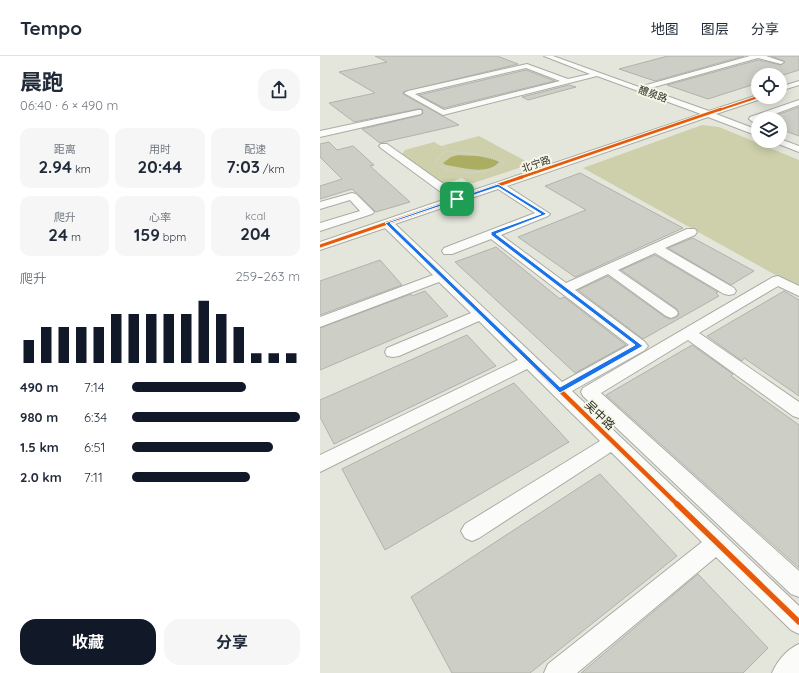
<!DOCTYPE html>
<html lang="zh">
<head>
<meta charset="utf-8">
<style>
  body { margin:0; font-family:Quicksand,"Noto Sans SC",sans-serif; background:#f6f6f7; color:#1f2937; height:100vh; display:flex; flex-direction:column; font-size:15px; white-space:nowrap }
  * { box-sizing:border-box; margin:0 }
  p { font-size:13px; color:#747a83 }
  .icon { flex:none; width:22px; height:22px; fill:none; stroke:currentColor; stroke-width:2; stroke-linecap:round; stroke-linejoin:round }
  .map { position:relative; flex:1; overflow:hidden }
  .panel { display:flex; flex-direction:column; background:#fff; width:320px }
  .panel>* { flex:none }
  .fabs { position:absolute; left:431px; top:12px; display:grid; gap:8px }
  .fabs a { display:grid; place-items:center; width:36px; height:36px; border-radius:50%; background:#fff; box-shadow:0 2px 10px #0003; font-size:20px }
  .pin { position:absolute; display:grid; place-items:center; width:34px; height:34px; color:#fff; margin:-17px; border-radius:8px; box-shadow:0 2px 6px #0006 }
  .round { display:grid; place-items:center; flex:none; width:42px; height:42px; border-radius:16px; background:#f6f6f7 }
  .summary { display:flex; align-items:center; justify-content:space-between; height:68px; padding:0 20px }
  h1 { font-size:22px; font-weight:700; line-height:30px }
  .stats { display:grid; grid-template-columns:repeat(3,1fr); gap:6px; height:68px; padding:4px 20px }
  .stats div { display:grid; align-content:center; border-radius:10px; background:#f6f6f7; text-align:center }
  .stats b { font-size:17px; font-weight:700 }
  .stats small { font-size:11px; font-weight:400 }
  .stats p { font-size:11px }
  .chart { height:112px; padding:8px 20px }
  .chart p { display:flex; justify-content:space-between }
  .chart svg { width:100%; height:72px; margin-top:4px; stroke:#111827; stroke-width:6 }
  .primary-button { display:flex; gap:8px; margin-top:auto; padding:8px 20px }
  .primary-button a { flex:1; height:46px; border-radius:16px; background:#111827; color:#fff; font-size:16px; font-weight:700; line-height:46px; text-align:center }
  .primary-button a+a { background:#f6f6f7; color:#1f2937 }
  ul { padding:0 20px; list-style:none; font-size:13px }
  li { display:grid; grid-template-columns:64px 48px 1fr; align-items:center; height:30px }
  li i { height:10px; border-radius:5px; background:#111827 }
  header { display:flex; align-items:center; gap:24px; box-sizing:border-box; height:56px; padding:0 20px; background:#fff; border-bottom:1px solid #e0e1e3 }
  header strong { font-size:19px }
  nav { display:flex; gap:22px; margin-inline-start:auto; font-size:14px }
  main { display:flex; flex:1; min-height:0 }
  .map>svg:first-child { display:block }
  .green { fill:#cdd0aa }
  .water { fill:#abad62 }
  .building { fill:#cdcfc7; stroke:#b1b2aa }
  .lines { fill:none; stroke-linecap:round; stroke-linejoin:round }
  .minor-casing { stroke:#aaaba4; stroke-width:2 }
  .path { stroke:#d1d2ce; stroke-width:1.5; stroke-dasharray:1.5 1; stroke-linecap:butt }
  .minor { fill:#fbfbfa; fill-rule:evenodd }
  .cycleway-far5-casing { stroke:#f5f7e6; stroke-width:3 }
  .cycleway-far4-casing { stroke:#f5f7e6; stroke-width:4 }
  .cycleway-far3-casing { stroke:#f5f7e6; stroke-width:5 }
  .cycleway-far2-casing { stroke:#f5f7e6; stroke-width:6 }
  .cycleway-far1-casing { stroke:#f5f7e6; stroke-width:7 }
  .cycleway-casing { stroke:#f5f7e6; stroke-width:8 }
  .cycleway-far5 { stroke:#e8590c; stroke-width:2 }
  .cycleway-far4 { stroke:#e8590c; stroke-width:2.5 }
  .cycleway-far3 { stroke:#e8590c; stroke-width:3 }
  .cycleway-far2 { stroke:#e8590c; stroke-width:3.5 }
  .cycleway-far1 { stroke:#e8590c; stroke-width:4.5 }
  .cycleway { stroke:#e8590c; stroke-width:5.5 }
  .route { fill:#1a73e8; stroke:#fff; fill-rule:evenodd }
  .labels { text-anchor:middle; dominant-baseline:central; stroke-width:4; stroke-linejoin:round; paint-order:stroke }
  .far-street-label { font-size:10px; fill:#2d2d27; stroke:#f5f7e6 }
  .street-label { font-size:12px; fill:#2d2d27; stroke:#f5f7e6 }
</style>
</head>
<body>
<header>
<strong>Tempo</strong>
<nav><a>地图</a><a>图层</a><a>分享</a></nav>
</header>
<main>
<section class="panel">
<div class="summary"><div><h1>晨跑</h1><p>06:40 · 6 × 490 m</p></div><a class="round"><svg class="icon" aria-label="share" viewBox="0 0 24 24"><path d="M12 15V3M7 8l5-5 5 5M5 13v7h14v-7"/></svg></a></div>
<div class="stats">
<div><p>距离</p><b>2.94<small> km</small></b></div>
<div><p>用时</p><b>20:44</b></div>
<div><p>配速</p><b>7:03<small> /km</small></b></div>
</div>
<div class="stats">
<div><p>爬升</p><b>24<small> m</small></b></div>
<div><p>心率</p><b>159<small> bpm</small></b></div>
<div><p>kcal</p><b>204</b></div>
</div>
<div class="chart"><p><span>爬升</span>259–263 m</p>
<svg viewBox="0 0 160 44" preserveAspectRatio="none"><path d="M5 44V30M15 44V22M25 44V22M35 44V22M45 44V22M55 44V14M65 44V14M75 44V14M85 44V14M95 44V14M105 44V6M115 44V14M125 44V22M135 44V38M145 44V38M155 44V38"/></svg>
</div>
<ul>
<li><b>490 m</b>7:14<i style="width:68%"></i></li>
<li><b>980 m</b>6:34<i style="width:100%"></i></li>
<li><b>1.5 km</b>6:51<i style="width:84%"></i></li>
<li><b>2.0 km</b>7:11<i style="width:70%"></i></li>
</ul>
<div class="primary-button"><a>收藏</a><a>分享</a></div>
</section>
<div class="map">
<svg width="479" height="617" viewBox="0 0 479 617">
  <rect width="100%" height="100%" fill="#e4e6dc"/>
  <g class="green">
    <polygon points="382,69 399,71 479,104 479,232 263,112"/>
    <polygon points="159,80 211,108 150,128 142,122 123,129 82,98 85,94 114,86 121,90"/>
  </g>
  <path class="water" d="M138,99C148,100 172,99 179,106C167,120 141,111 126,109L123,107L131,101Z"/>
  <g class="building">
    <polygon points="55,0 177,0 198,8 83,36 83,38 139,69 60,87 42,73 101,59 103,57 102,53 98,53 34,66 9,47 55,37 19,16 67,6"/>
    <polygon points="348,0 424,0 335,25 299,13"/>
    <polygon points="451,0 479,0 479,14 460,20 438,19 438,27 388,43 347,29 438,4 461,9 465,6 464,5"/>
    <polygon points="206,14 235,25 124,52 99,39"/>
    <polygon points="249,29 256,31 208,44 202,41"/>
    <polygon points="479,51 479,80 460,73 460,63 446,63"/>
    <polygon points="9,86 17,94 33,90 54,109 50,110 90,146 56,156 32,133 0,143 0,130 22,123 0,101 0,88"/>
    <polygon points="260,117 363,172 255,221 198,181 266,154 225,130"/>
    <polygon points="373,182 434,215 411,229 348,192"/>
    <polygon points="176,191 240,243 244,241 306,289 255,317 135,206"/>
    <polygon points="335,199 398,236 396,237 399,240 323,283 258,234 288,220 345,261 350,263 357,261 359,258 357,253 301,214"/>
    <polygon points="60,204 82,229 0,259 0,225"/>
    <polygon points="105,235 128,260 0,314 0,272 91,238 92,240"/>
    <polygon points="464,235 479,244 479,340 424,302 422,305 387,280"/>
    <polygon points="147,279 176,310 14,388 0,361 0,344"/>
    <polygon points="372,289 413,318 411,320 479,369 479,512 286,339"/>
    <polygon points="194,327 249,386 65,494 22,413"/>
    <polygon points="280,418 357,500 210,617 132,617 91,541"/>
    <polygon points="378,518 448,592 423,617 261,617"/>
  </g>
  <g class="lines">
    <defs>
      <g id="minor">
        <path d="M224,0H233L319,31L430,0H446L464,6L461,8L438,2L327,33L389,55L438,39V41H442L441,43L396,58L438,74V80L388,61L187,130L230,158L228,160L181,179L246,227L367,173H375L377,176L375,179L345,192L414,232L416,235L414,238L409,239L404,238L335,197L298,214L356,254L358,257L356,260L351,262L346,260L288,218L255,234L325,286L328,290L325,294L252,335L479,550V578L471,574L396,501L257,617H224L228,608L382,486L291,396L159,482L152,485L145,482L141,475L145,468L280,385L207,313L0,416V399L198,304L159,265L79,300L73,301L67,300L65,296L67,292L151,257L119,226L0,271V261L113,219L65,172L0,194V186L129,142L61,92L59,90L61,88H67L139,139L381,58L277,20L123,59L84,37L88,35L207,8L248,23L270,18ZM206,12L240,25L124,54L95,38ZM178,133L215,157L124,192L122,195L124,198H132L171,183L309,289L242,326L75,168Z"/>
        <polygon points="479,25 479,29 460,35 460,31"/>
        <polygon points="479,44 479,49 436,65 433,66 429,63 430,61"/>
        <polygon points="98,54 101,54 102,56 101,58 0,81 0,75"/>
        <polygon points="460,83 479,90 479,96 456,87 454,85 460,85"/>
        <polygon points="32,137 36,138 54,156 52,158 0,175 0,167 40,155 30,144 0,153 0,146"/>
        <polygon points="458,220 479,230 479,240 458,230 379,277 479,346 479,362 473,360 368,284 281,337 479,515 479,541 471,538 263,340 261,336 263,332 453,221"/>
        <path d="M479,588V617H452C458,604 466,594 479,588Z"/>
      </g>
    </defs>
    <use href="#minor" class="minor-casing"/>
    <path class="path" d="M124,89L126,94L115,106C128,119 172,121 184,106L155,98L125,95"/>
    <use href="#minor" class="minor"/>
    <defs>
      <polyline id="cycleway-far5" points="399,54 438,41"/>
      <polyline id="cycleway-far4" points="199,122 401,53"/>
      <g id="cycleway-far3">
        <polyline points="67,167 109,207"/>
        <polyline points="0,190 202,121"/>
      </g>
      <polyline id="cycleway-far2" points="108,206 219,314"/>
      <polyline id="cycleway-far1" points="218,313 358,449"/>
      <polyline id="cycleway" points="357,448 479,566"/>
    </defs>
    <use href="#cycleway-far5" class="cycleway-far5-casing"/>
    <use href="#cycleway-far4" class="cycleway-far4-casing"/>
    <use href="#cycleway-far3" class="cycleway-far3-casing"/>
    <use href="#cycleway-far2" class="cycleway-far2-casing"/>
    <use href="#cycleway-far1" class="cycleway-far1-casing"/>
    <use href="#cycleway" class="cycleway-casing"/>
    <use href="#cycleway-far5" class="cycleway-far5"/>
    <use href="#cycleway-far4" class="cycleway-far4"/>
    <use href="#cycleway-far3" class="cycleway-far3"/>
    <use href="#cycleway-far2" class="cycleway-far2"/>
    <use href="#cycleway-far1" class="cycleway-far1"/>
    <use href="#cycleway" class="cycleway"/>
  </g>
  <path class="route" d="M178,128L227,158L176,178L323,290L240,337L65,167ZM178,131L221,158L171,176V179L315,289L240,331L70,167Z"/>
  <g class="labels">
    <g class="far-street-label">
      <text transform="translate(333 38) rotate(19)">醴泉路</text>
      <text transform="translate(216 108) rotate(-19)">北宁路</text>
    </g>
    <g class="street-label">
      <text transform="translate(280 359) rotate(44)">吴中路</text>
    </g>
  </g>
</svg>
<div class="fabs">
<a><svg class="icon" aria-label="locate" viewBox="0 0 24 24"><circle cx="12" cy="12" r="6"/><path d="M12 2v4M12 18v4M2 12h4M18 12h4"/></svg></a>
<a><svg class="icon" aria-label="layers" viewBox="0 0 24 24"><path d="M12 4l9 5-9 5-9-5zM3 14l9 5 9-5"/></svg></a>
</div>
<div class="pin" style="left:137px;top:143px;background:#1e9e55"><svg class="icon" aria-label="arrive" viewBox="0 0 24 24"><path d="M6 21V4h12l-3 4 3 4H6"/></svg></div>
</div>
</main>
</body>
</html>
